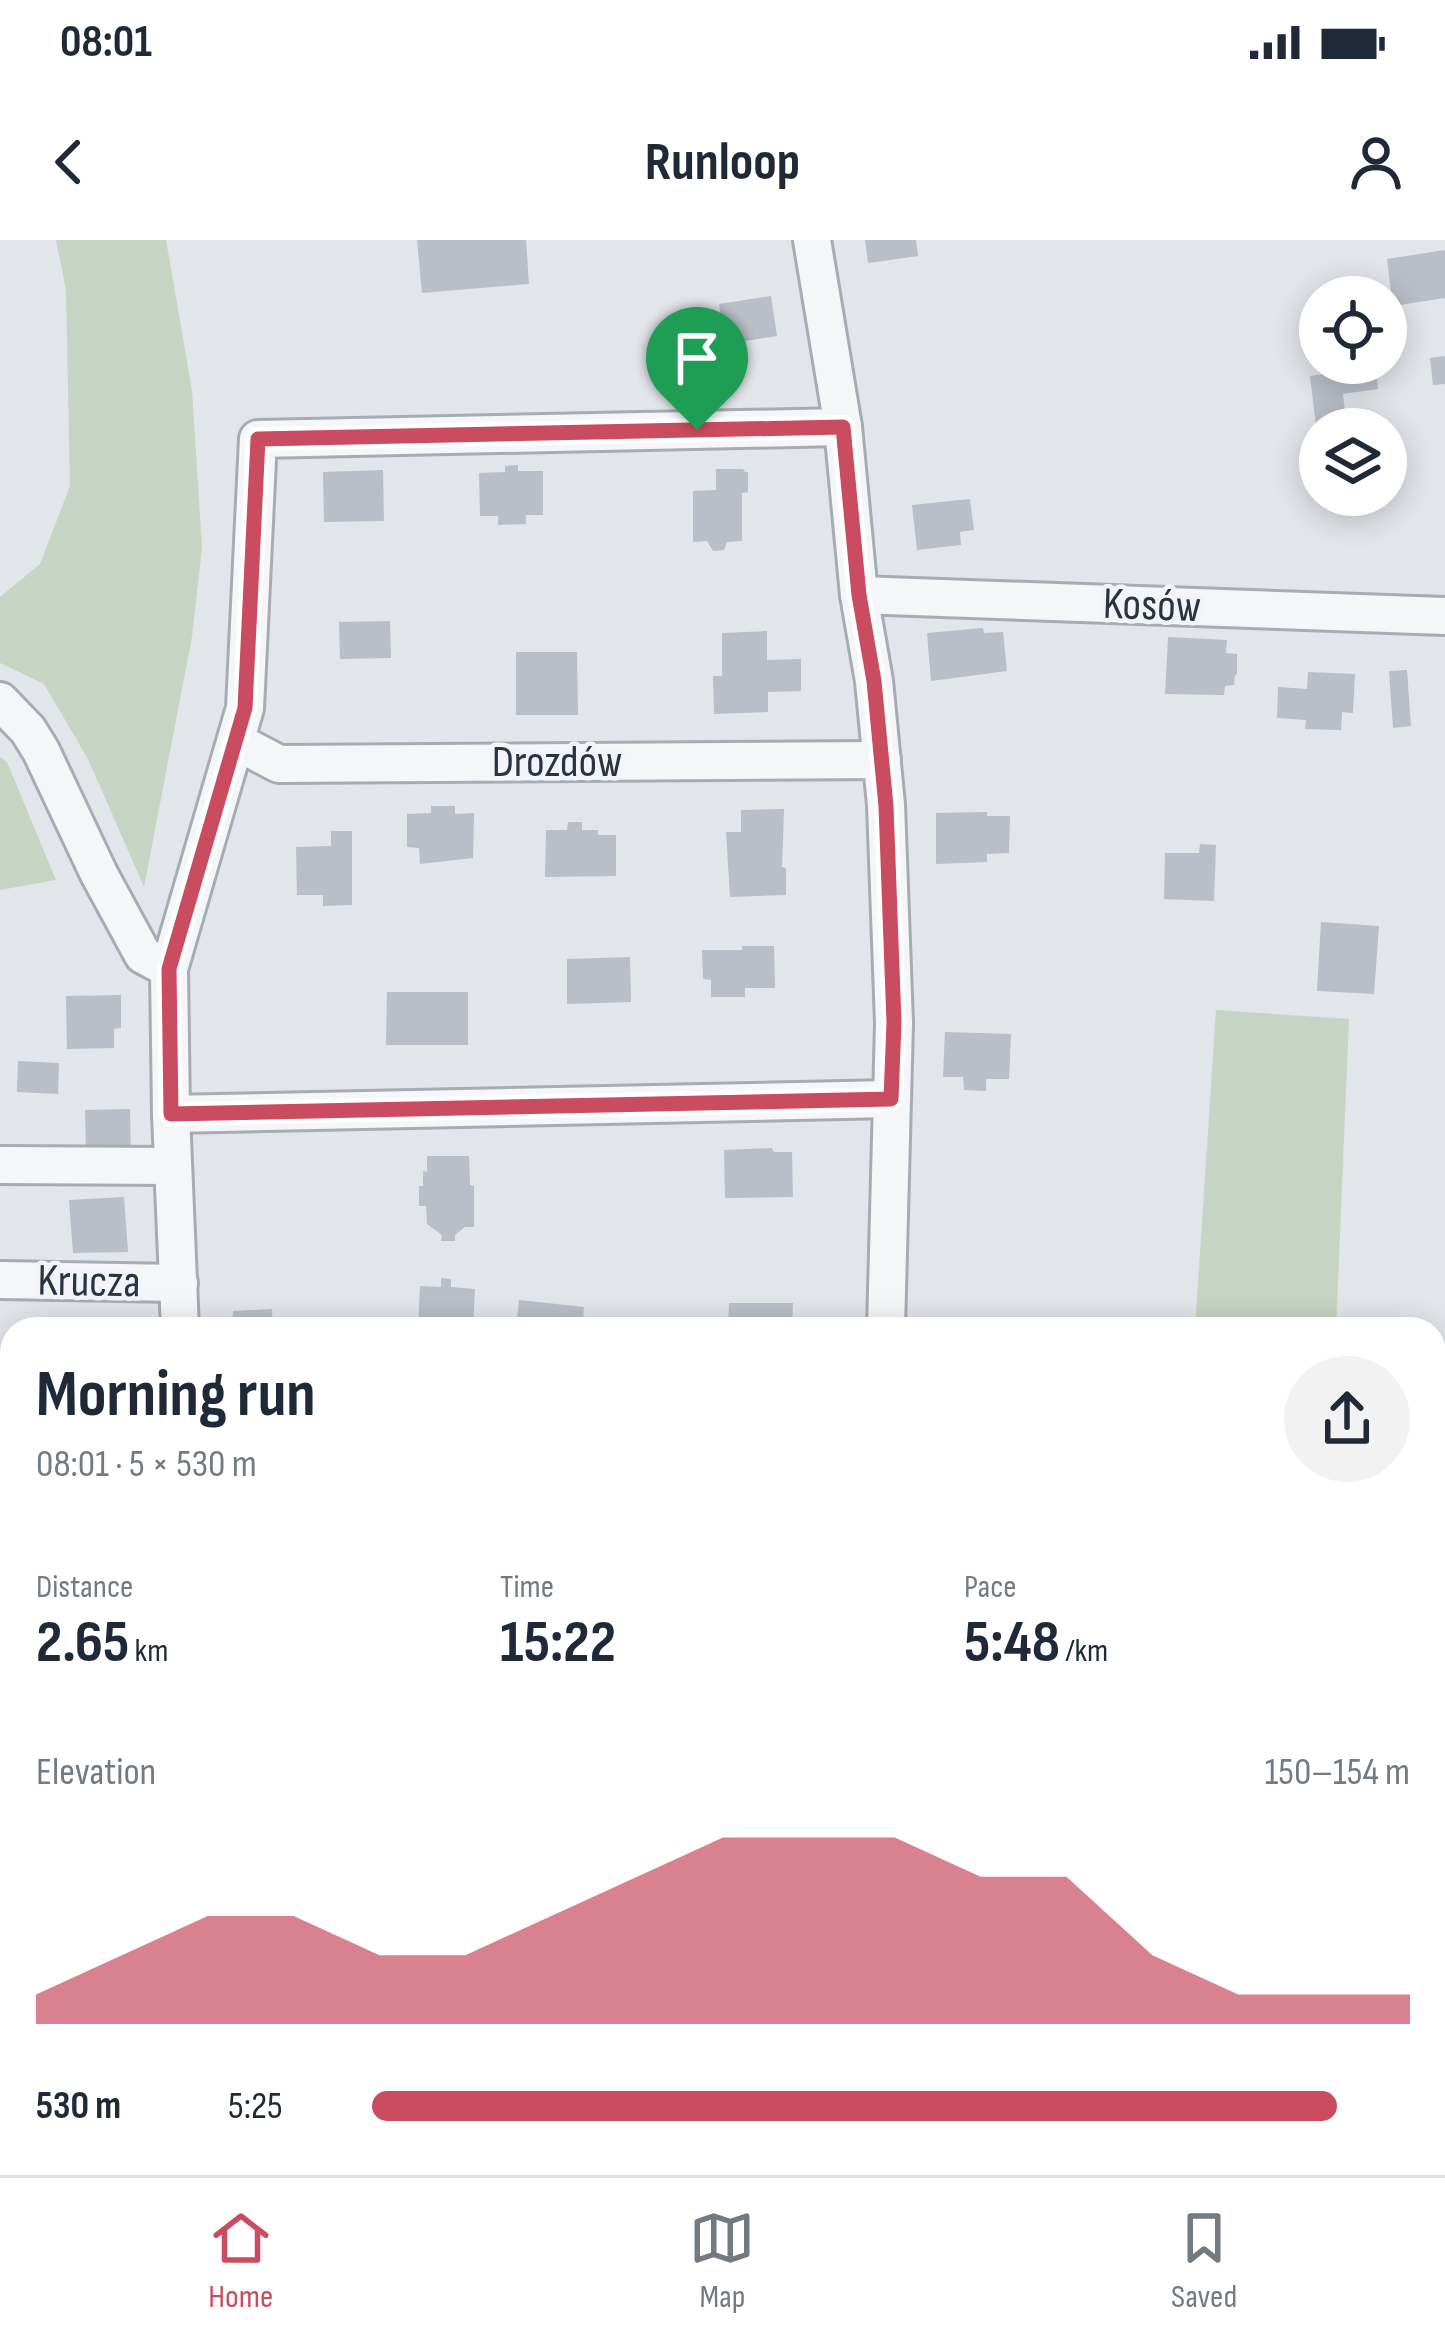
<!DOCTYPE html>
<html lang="en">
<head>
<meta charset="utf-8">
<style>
  body { margin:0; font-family:"Sofia Sans Condensed",sans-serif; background:#f2f2f3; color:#1f2937; height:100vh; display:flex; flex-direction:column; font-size:45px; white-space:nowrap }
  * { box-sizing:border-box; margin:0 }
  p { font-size:39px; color:#747a83 }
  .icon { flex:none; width:66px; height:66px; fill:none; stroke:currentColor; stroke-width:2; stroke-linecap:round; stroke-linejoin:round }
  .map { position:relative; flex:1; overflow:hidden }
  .side { position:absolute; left:0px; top:1077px; width:1446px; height:858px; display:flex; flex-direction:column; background:#fff; border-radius:36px 36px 0 0; box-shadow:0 6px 30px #0003 }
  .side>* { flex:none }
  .controls { position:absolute; left:1299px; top:36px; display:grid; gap:24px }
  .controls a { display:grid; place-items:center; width:108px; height:108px; border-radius:50%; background:#fff; box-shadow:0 6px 30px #0003; font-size:60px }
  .pin { position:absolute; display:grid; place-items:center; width:102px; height:102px; color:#fff; margin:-123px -51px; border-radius:50% 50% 50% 0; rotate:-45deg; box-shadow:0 0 12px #0007 }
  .pin .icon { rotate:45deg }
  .round { display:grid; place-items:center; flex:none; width:126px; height:126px; border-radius:63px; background:#f2f2f3 }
  .summary { display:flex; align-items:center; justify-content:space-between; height:204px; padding:0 36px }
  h1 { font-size:66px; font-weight:700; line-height:90px }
  .figures { display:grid; grid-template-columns:repeat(3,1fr); gap:18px; height:204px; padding:12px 36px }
  .figures div { display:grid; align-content:center }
  .figures b { font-size:60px; font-weight:700 }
  .figures small { font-size:33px; font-weight:400 }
  .figures p { font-size:33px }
  .chart { height:336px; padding:24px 36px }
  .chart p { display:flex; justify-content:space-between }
  .chart svg { width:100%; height:216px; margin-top:12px; fill:#ca4c60; opacity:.7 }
  ul { padding:0 36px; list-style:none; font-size:39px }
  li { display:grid; grid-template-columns:192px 144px 1fr; align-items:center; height:90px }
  li i { height:30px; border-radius:15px; background:#ca4c60 }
  .status { display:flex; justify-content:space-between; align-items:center; height:84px; padding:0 60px; background:#fff; direction:ltr }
  .status svg { height:33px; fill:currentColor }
  header { display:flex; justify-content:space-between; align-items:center; height:156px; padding:0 36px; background:#fff; font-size:54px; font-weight:700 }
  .tab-bar { display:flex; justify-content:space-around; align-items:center; height:168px; border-top:3px solid #e0e1e3; background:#fff; font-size:33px; color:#747a83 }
  .tab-bar a { display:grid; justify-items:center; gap:6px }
  .tab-bar .selected { color:#ca4c60 }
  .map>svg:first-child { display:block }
  .green { fill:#c8d4c3 }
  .building { fill:#b9bec7 }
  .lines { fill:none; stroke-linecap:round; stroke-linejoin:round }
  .minor-casing { stroke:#a7acb4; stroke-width:42 }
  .minor { stroke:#f5f6f8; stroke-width:36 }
  .route-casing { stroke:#fff; stroke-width:24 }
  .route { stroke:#ca4c60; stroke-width:15 }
  .labels { text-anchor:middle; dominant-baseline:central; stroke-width:9; stroke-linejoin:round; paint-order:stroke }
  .street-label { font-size:45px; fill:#2a3341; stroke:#f2f4f7 }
</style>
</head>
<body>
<div class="status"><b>08:01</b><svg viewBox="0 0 49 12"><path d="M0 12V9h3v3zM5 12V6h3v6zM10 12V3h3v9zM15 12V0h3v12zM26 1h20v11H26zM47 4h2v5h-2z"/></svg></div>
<header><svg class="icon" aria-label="back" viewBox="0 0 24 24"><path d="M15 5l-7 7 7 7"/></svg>Runloop<svg class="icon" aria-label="person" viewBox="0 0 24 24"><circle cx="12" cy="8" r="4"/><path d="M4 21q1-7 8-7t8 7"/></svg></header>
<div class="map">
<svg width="1445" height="1935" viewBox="0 0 1445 1935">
  <rect width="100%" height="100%" fill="#e2e5ea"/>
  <g class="green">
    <polygon points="56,0 166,0 192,150 202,308 192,397 144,647 88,519 44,444 0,423 0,357 40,324 70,246 66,50"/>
    <polygon points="0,517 7,522 56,640 0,650"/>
    <polygon points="1216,770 1349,779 1336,1089 1195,1089"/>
  </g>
  <g class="building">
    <polygon points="417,0 526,0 529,44 422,53"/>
    <polygon points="865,0 916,0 918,16 868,23"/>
    <polygon points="1445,10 1445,58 1393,66 1387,19"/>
    <polygon points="771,56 777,96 725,104 719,64"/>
    <polygon points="1445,116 1445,144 1433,145 1430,118"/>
    <polygon points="1376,127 1378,149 1343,154 1346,182 1316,186 1310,136"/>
    <polygon points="518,225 518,231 543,231 543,275 526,275 526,284 498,285 498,276 480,276 479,233 505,232 505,226"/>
    <polygon points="716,229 743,229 745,232 748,232 748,252 742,253 742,301 727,302 724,310 713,311 707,301 693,302 693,251 716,250"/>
    <polygon points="383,230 384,281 324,282 323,232"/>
    <polygon points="970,259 974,290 960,292 961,305 917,310 912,265"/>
    <polygon points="390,381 391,418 340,419 339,382"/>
    <polygon points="983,388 984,393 1003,392 1007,431 931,441 927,393"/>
    <polygon points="767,391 767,420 801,419 801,451 768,452 768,472 714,474 713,436 722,436 722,393"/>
    <polygon points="1168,397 1227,400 1226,413 1237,414 1237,434 1235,435 1234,445 1225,446 1224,455 1165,454"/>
    <polygon points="516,412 577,412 578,475 516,475"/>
    <polygon points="1407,430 1411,486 1393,488 1389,431"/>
    <polygon points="1308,432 1355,434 1353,473 1342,472 1341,490 1305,489 1306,480 1277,478 1278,447 1307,449"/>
    <polygon points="431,566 455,566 455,574 474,573 473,618 420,624 419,608 407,607 407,574 431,573"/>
    <polygon points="784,569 782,627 786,628 786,655 730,657 726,592 741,592 741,570"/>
    <polygon points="987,572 987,576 1010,576 1009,613 987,614 987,622 936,624 936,573"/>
    <polygon points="568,582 582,582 582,590 598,590 598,595 616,595 616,636 545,637 546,590 567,590"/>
    <polygon points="331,591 352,591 352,665 323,666 323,655 297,655 296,607 331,606"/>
    <polygon points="1200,604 1216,605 1214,661 1164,659 1165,613 1199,613"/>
    <polygon points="1321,682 1379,686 1374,754 1317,751"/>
    <polygon points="742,706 774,706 775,748 745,748 745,757 711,757 711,740 703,739 702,710 742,710"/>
    <polygon points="630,717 631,762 567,764 567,719"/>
    <polygon points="387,752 468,752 468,805 386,805"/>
    <polygon points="121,755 121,788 114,789 114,808 67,809 66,756"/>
    <polygon points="945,792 1011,794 1009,839 986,839 986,851 964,850 963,837 943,837"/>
    <polygon points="18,821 59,823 58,854 17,852"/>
    <polygon points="130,869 131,915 86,916 85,870"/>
    <polygon points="772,908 774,912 792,912 793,957 725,958 724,910"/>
    <polygon points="427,916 469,916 470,945 474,946 474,987 465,987 455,995 455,1001 441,1001 442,995 427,984 426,966 419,966 419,946 423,946 423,931 427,932"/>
    <polygon points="124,957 128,1012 73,1013 69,960"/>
    <polygon points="441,1038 451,1039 451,1047 475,1049 473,1089 418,1089 420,1046 441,1047"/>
    <polygon points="519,1060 584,1067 582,1089 516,1089"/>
    <polygon points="729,1063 793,1063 792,1089 728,1089"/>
    <polygon points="272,1069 273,1089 223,1089 222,1085 233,1084 233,1071"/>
    <polygon points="129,1079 130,1089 89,1089 89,1081"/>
    <polygon points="12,1155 12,1224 0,1225 0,1156"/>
    <polygon points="12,1652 12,1717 1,1717 0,1653"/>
    <polygon points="1434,1826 1445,1828 1445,1870 1434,1868"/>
  </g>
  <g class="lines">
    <defs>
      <g id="minor">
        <polyline points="812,0 843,187 859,355 874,441 886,565 894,783 886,1089"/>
        <polyline points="859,355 1445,376"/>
        <polyline points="0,461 28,490 41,511 99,634 143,715 169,729"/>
        <polyline points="237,502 279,524 882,520"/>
        <polyline points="171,874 891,859"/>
        <polyline points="0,925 173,926"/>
        <polyline points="0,1040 179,1043"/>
        <polyline points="180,1089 171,874 169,729 245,468 258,199 843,187"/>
        <polyline points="1434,1401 1445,1405"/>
        <polyline points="0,1801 12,1801"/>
        <polyline points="1434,1901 1445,1901"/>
        <polyline points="168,1935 169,1923"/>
      </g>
    </defs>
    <use href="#minor" class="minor-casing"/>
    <use href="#minor" class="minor"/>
  </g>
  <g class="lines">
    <defs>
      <polygon id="route" points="843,187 859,355 874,441 886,566 894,783 891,859 171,874 169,729 245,468 258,199"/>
    </defs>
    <use href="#route" class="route-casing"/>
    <use href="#route" class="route"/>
  </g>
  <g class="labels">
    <g class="street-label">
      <text transform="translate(1152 366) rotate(2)">Kosów</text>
      <text x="557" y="522">Drozdów</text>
      <text transform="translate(89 1042) rotate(1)">Krucza</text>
    </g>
  </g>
</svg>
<div class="controls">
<a><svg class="icon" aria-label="locate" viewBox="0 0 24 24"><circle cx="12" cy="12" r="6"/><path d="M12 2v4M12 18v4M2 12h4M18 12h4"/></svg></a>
<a><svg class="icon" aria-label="layers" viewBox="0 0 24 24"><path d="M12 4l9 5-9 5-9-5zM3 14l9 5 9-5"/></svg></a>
</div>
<div class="pin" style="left:697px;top:190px;background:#1e9e55"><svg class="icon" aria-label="arrive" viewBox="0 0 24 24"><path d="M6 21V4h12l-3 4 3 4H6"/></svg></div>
<section class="side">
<div class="summary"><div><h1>Morning run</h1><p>08:01 · 5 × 530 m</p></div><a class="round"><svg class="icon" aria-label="share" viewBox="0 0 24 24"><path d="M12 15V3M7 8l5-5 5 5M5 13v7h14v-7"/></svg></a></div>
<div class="figures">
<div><p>Distance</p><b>2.65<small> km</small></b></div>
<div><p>Time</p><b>15:22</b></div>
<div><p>Pace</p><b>5:48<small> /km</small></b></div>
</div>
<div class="chart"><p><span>Elevation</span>150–154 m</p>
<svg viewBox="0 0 160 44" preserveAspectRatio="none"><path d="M0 44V38L10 30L20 22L30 22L40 30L50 30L60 22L70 14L80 6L90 6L100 6L110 14L120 14L130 30L140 38L150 38L160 38V44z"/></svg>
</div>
<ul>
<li><b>530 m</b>5:25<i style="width:93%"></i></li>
</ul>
</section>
</div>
<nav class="tab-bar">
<a class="selected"><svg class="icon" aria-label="home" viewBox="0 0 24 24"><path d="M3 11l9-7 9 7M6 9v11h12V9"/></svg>Home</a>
<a><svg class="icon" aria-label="map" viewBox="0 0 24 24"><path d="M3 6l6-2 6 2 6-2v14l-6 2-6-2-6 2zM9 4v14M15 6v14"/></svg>Map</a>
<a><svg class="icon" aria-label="saved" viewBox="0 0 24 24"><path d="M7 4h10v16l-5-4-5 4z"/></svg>Saved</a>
</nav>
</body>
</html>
